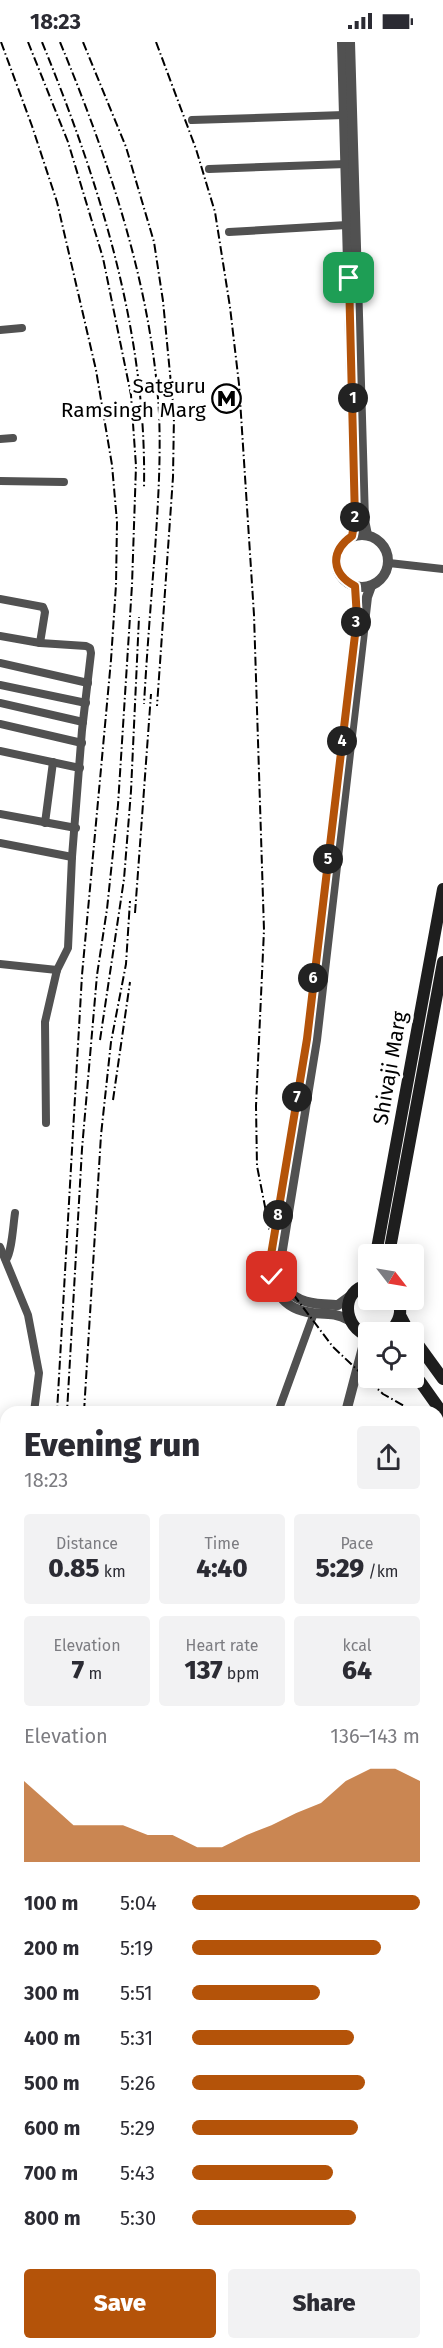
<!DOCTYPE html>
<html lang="en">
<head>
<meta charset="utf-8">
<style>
  body { margin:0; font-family:"Fira Sans",sans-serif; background:#f2f2f3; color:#2b2b33; height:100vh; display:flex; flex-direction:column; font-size:22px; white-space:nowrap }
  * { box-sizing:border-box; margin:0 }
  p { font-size:20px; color:#7c7c81 }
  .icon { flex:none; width:33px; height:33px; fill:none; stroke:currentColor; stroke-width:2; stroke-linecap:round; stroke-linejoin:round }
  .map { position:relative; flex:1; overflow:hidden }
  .details { position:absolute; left:0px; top:1364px; width:444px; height:944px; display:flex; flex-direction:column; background:#fff; border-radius:18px 18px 0 0; box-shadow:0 3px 15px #0003 }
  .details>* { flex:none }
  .needle { width:39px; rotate:121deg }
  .tools { position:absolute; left:358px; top:1202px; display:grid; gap:12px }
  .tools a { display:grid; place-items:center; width:66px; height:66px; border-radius:6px; background:#fff; box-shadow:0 3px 15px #0003; font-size:30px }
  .pin { position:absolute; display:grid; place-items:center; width:51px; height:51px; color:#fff; margin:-26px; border-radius:12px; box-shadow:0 3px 9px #0006 }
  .km { position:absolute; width:30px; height:30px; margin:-15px; border-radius:50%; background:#222; color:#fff; font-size:16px; line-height:30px; text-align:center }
  .round { display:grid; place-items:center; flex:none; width:63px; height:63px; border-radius:6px; background:#f2f2f3 }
  .summary { display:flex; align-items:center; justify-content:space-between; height:102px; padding:0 24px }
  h1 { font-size:33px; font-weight:800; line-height:45px }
  .figures { display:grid; grid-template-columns:repeat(3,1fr); gap:9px; height:102px; padding:6px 24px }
  .figures div { display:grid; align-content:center; border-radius:6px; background:#f2f2f3; text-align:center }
  .figures b { font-size:26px; font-weight:800 }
  .figures small { font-size:16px; font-weight:400 }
  .figures p { font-size:16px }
  .chart { height:168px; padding:12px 24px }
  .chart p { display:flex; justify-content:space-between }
  .chart svg { width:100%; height:108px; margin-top:6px; fill:#b45309; opacity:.7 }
  .cta { display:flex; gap:12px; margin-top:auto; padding:12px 24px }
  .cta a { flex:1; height:69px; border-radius:6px; background:#b45309; color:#fff; font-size:24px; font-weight:800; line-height:69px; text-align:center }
  .cta a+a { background:#f2f2f3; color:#2b2b33 }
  ul { padding:0 24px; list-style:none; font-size:20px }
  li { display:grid; grid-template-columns:96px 72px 1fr; align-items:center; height:45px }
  li i { height:15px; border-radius:8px; background:#b45309 }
  .status { display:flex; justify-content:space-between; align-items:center; height:42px; padding:0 30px; background:#fff; direction:ltr }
  .status svg { height:16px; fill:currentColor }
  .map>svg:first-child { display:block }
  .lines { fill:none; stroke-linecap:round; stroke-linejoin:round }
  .primary-casing { stroke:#dbdbdb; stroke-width:16 }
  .minor { stroke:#515151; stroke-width:8 }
  .tertiary { stroke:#515151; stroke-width:10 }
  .secondary { stroke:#1e1e1e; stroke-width:12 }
  .primary { stroke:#000; stroke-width:14 }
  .rail { stroke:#000; stroke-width:2; stroke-dasharray:9 3 1.5 3; stroke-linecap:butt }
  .primary-bridge-casing { stroke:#dbdbdb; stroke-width:16; stroke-linecap:butt }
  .primary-bridge { stroke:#000; stroke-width:14 }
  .route-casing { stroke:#fff; stroke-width:12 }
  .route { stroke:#b45309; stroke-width:8 }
  .labels { text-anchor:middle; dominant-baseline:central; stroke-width:6; stroke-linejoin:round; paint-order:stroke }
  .poi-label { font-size:21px; fill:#000; stroke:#fff; text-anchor:end }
  .street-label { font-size:21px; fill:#000; stroke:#fff }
</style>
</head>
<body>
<div class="status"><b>18:23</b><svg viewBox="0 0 49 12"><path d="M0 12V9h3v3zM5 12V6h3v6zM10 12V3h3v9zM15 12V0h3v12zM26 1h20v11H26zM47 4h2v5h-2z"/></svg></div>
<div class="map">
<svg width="443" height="2306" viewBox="0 0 443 2306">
  <rect width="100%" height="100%" fill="#fff"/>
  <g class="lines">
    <defs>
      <g id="primary">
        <polyline points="438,1594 443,1591"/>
        <polyline points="438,1611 443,1608"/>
        <polyline points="0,1872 6,1868"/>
      </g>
    </defs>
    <use href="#primary" class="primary-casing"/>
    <g class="minor">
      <polyline points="192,78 344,73"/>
      <polyline points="209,127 346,122"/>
      <polyline points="229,190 347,183"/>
      <polyline points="0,288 22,286"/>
      <polyline points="0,397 13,396"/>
      <polyline points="0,439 64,440"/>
      <polyline points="389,521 443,527"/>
      <polyline points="0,557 43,565 45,570 40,601"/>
      <polyline points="0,594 40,601 86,604 90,606 91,611 82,688 72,815 68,906 57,928 45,980 46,1081"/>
      <polyline points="0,621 88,641"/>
      <polyline points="0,643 86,661"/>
      <polyline points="0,661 83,680"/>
      <polyline points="0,682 82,701"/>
      <polyline points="0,709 80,726"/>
      <polyline points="0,772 76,786"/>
      <polyline points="45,781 53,720"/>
      <polyline points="0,801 72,815"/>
      <polyline points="0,922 57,928"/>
      <polyline points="0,1205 28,1273 39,1331 34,1370"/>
      <path d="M6,1218C12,1209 13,1184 15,1171"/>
      <polyline points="278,1370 314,1271"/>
      <polyline points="438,1408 443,1403"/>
      <polyline points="438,1472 443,1478"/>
      <polyline points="438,1505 443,1505"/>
      <polyline points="438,1543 443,1538"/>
      <polyline points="0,1590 6,1590"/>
      <polyline points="0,1774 6,1767"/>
      <polyline points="438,1934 443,1941"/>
      <polyline points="438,2171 443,2174"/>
      <polyline points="0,2186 6,2180"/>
      <polyline points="438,2187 443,2180"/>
      <polyline points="438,2251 443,2248"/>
      <polyline points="438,2261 443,2267"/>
      <polyline points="221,2301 227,2306"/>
      <polyline points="378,2301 381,2306"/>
      <polyline points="417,2301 421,2306"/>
      <polyline points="274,2306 279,2301"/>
      <polyline points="322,2306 327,2301"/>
    </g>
    <g class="tertiary">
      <polyline points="342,0 355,478 352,494"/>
      <polyline points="350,0 364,478 367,493"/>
      <circle cx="362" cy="519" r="26"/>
      <path d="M353,1252L338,1263C320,1262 296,1263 285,1244C281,1238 281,1227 280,1220L316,998L367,555L371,544"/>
      <path d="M349,1278C335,1271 329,1272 313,1271C281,1267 273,1248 270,1219L307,997L357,576L355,544"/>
      <polyline points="346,1370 366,1294"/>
      <polyline points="438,1691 443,1689"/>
      <polyline points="438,1930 443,1927"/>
      <polyline points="120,2306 124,2301"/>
    </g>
    <g class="secondary">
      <polyline points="376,1212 443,847"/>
      <polyline points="389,1212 443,920"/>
      <path d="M369,1243C340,1247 342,1286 369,1294"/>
      <polyline points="400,1273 409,1290"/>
      <path d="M389,1290C399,1281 403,1270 398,1257"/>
      <polyline points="414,1297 443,1337"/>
      <polyline points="414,1331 443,1372"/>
    </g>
    <use href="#primary" class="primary"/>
    <g class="rail">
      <polyline points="1,0 32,84 57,160 96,328 112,423 117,480 116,543 111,618 82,933 57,1370"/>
      <polyline points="28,0 68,100 103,216 131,353 136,424 132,543 118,763 107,867 97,933 82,1107 67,1370"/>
      <path d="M42,0C100,142 147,291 144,446"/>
      <path d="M60,0C108,116 152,245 159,371C161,417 158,462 155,508C151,559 147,610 144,662"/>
      <polyline points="83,0 126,105 154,200 163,259 174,373 173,435 157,664"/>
      <polyline points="156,0 196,107 215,170 230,265 239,342 254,573 264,888 256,1064 257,1124 270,1190 293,1252 333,1305 383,1352 415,1370"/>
      <polyline points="135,871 151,652"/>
      <polyline points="100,998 124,837 131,749 139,575"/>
      <polyline points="113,1058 130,940"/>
      <polyline points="84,1370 101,1093 111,1000 126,922 130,859"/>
      <polyline points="438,1381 443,1384"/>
      <polyline points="438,1733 443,1733"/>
      <polyline points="438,1792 443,1788"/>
      <polyline points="0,1897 6,1879"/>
      <polyline points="0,1915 6,1898"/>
      <polyline points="0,1951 6,1934"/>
      <polyline points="0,1971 6,1955"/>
      <polyline points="0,2098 6,2093"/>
    </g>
    <defs>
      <polyline id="primary-bridge" points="0,1891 6,1887"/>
    </defs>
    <use href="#primary-bridge" class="primary-bridge-casing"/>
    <use href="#primary-bridge" class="primary-bridge"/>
  </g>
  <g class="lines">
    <defs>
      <path id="route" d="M272,1235L270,1219L307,997L357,576L355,544C332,532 329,510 352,494L355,478L349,236"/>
    </defs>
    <use href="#route" class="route-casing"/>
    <use href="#route" class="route"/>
  </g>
  <defs>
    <symbol id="metro-ring" viewBox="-11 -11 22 22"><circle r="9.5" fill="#fff" stroke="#000" stroke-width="1.5"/><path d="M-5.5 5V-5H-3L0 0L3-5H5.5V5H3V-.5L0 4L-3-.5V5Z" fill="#000"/></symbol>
  </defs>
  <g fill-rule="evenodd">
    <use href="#metro-ring" x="210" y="340" width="33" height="33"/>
  </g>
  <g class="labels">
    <g class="poi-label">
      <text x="206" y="344">Satguru<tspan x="206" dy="24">Ramsingh Marg</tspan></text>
    </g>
    <g class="street-label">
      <text transform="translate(390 1026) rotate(-80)">Shivaji Marg</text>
    </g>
  </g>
</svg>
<div class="tools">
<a><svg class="needle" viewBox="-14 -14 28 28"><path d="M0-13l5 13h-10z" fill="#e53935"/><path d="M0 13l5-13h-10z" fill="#7c7c81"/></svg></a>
<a><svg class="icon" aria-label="locate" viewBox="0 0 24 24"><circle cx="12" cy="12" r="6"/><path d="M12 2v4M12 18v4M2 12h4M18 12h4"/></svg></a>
</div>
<div class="pin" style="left:349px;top:236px;background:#1e9e55"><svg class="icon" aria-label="arrive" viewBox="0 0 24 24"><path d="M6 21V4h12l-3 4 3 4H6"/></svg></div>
<div class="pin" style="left:272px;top:1235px;background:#d93025"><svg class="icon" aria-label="check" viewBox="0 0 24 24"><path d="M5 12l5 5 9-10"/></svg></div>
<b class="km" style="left:353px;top:356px">1</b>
<b class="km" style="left:355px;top:475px">2</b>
<b class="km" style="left:356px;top:580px">3</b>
<b class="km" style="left:342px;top:699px">4</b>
<b class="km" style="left:328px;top:817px">5</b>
<b class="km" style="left:313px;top:936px">6</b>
<b class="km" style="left:297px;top:1055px">7</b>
<b class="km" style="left:278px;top:1173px">8</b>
<section class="details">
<div class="summary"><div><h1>Evening run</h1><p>18:23</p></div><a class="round"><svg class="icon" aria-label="share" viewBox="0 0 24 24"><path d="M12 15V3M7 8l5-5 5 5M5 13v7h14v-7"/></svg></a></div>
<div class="figures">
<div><p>Distance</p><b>0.85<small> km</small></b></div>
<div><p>Time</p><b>4:40</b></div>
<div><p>Pace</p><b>5:29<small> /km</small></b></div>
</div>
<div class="figures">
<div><p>Elevation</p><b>7<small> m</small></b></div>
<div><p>Heart rate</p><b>137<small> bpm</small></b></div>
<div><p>kcal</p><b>64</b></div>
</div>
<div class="chart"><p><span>Elevation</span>136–143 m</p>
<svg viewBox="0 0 160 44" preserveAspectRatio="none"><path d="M0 44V11L10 20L20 29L30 29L40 29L50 33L60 33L70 38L80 38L90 33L100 29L110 24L120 20L130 11L140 6L150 6L160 11V44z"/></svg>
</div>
<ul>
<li><b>100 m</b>5:04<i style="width:100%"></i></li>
<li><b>200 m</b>5:19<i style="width:83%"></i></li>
<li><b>300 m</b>5:51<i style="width:56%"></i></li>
<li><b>400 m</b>5:31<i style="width:71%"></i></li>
<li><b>500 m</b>5:26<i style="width:76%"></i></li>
<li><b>600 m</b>5:29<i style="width:73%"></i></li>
<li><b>700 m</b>5:43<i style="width:62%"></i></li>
<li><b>800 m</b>5:30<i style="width:72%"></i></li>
</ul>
<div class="cta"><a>Save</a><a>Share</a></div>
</section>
</div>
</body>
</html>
